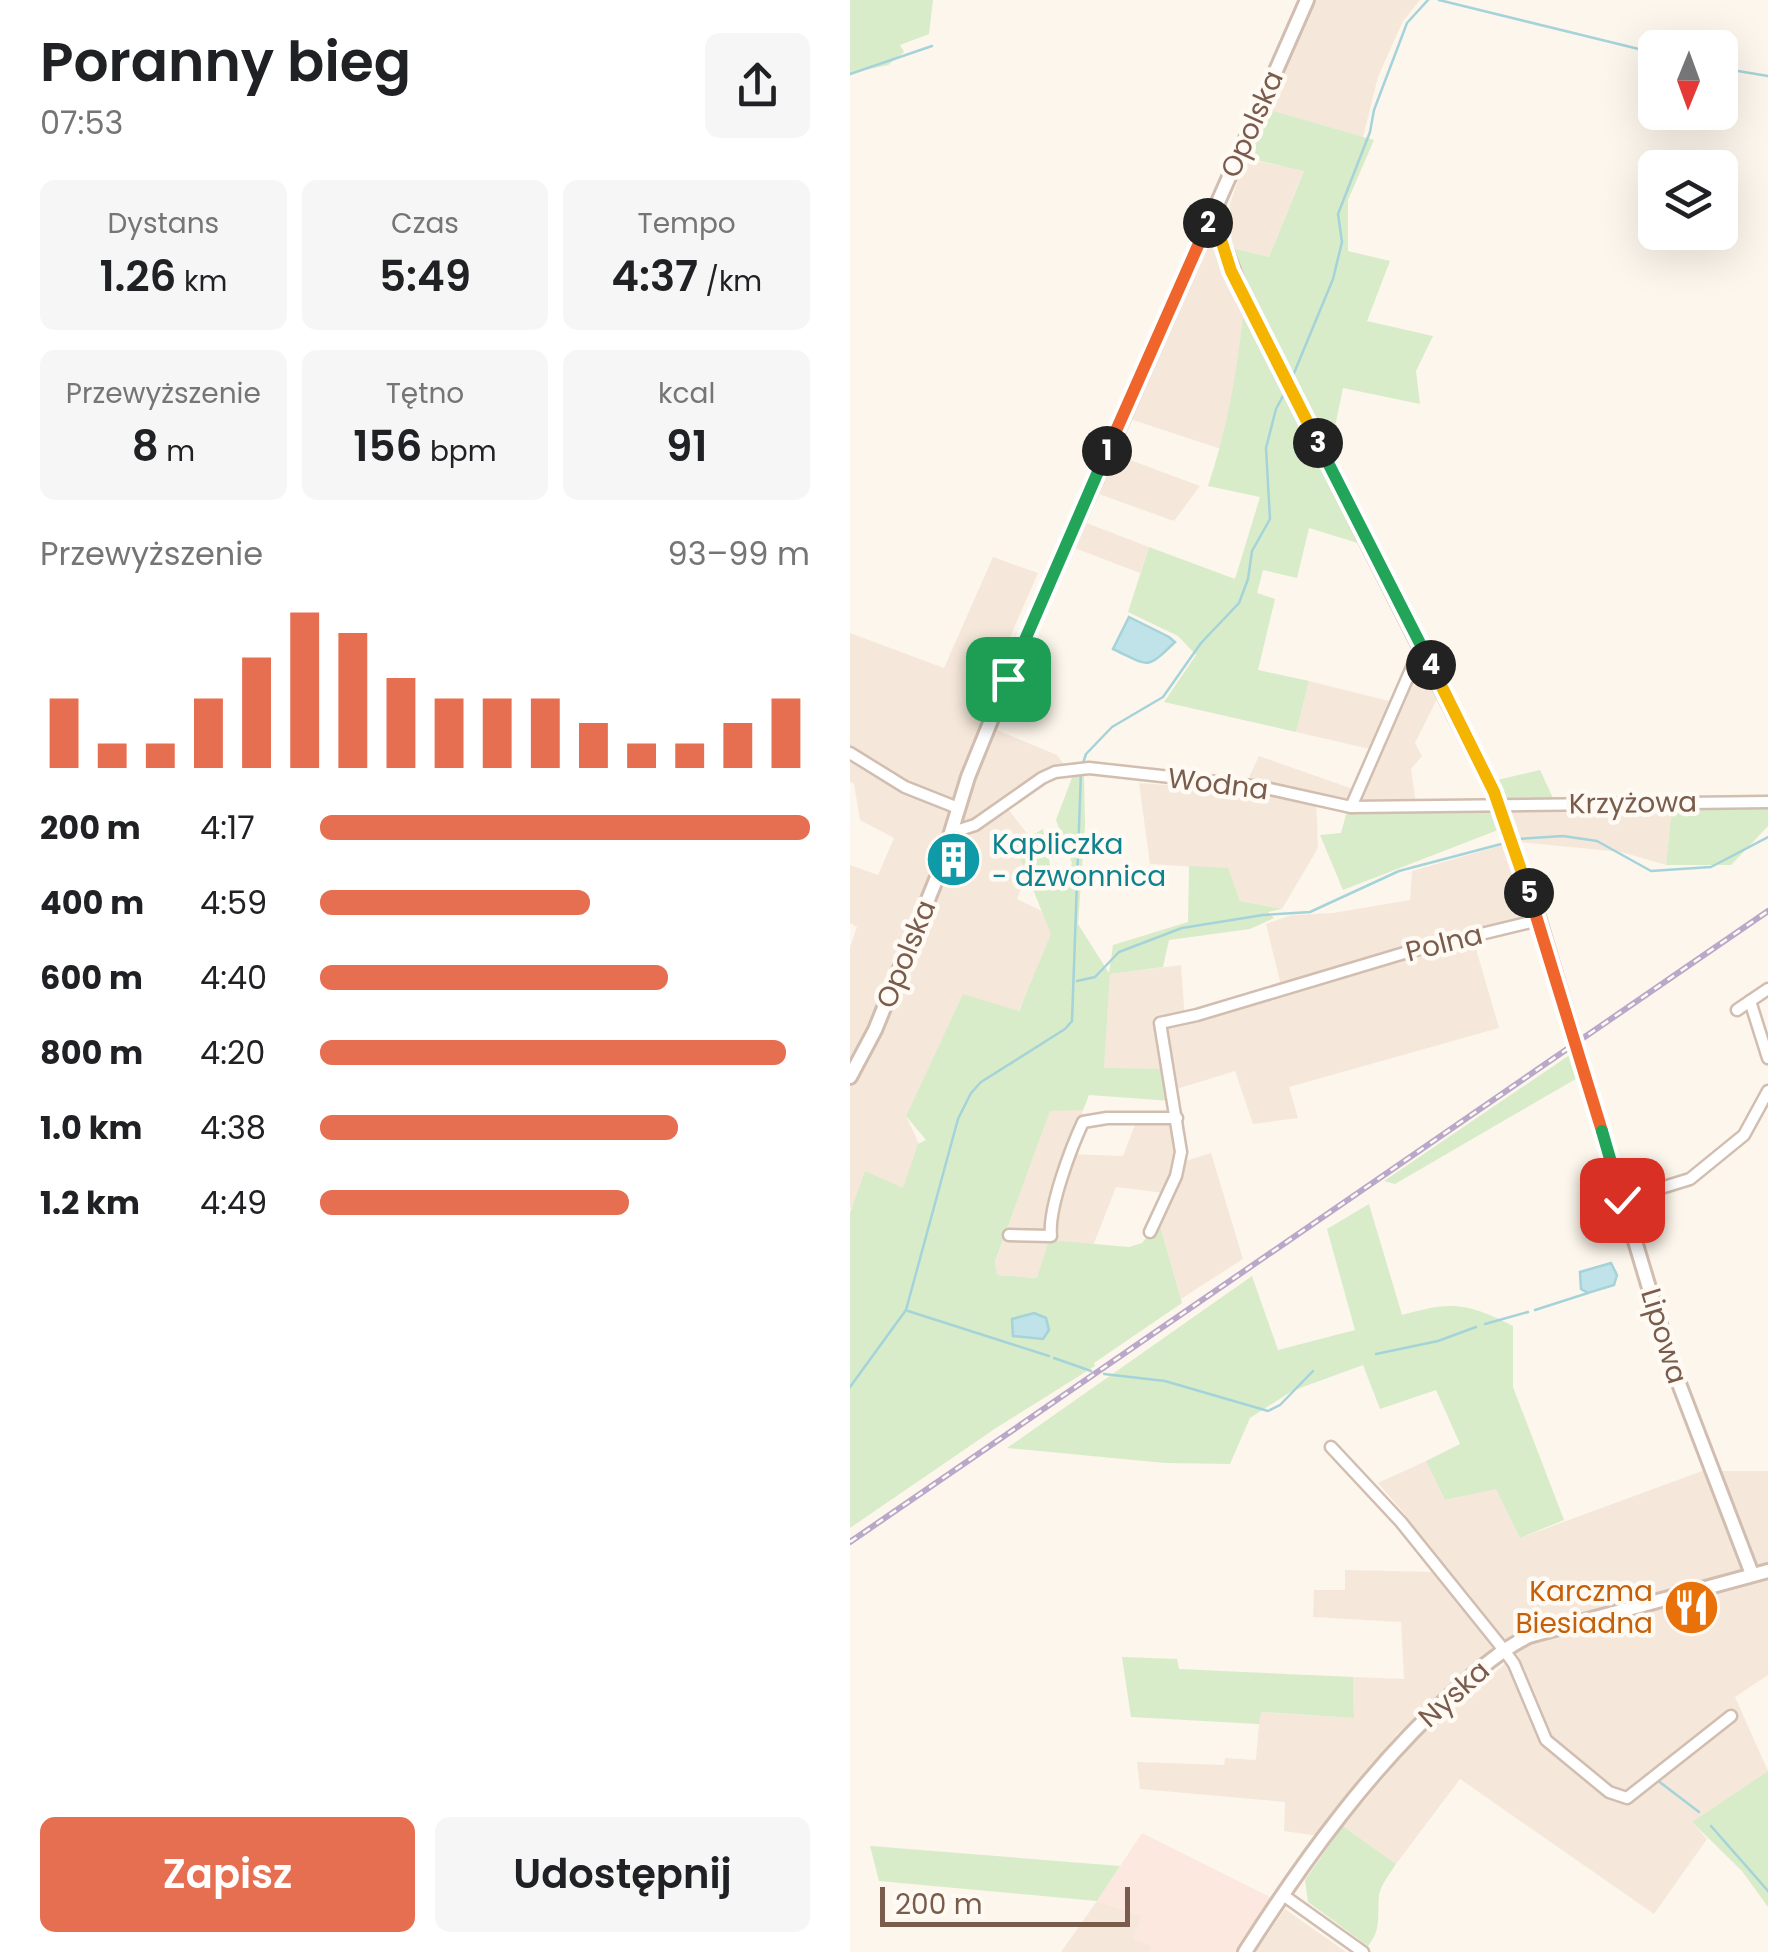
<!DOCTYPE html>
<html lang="pl">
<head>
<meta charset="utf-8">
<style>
  body { margin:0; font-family:Poppins,sans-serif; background:#f6f6f6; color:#202124; height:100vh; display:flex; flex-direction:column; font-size:38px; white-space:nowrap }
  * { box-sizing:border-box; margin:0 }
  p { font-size:32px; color:#757577 }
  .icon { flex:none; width:55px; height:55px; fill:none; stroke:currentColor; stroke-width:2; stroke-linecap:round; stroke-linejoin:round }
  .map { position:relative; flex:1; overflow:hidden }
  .drawer { display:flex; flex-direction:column; background:#fff; width:850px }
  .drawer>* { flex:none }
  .needle { width:65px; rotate:181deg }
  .buttons { position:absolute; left:788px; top:30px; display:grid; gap:20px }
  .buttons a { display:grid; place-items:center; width:100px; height:100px; border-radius:15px; background:#fff; box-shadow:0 10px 40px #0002; font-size:50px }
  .scale { position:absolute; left:30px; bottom:25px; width:250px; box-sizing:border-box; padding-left:10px; border:5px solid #7a5c4d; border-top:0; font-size:28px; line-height:35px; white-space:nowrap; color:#7a5c4d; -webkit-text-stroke:8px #fffaf3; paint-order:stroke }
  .pin { position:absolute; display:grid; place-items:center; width:85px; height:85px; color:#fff; margin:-42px; border-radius:20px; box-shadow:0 5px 15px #0006 }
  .km { position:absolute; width:50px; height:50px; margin:-25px; border-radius:50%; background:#222; color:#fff; font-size:28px; line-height:50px; text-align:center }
  .round { display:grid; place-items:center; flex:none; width:105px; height:105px; border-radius:15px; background:#f6f6f6 }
  .headline { display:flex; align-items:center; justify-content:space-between; height:170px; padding:0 40px }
  h1 { font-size:55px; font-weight:600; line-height:75px }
  .figures { display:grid; grid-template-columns:repeat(3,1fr); gap:15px; height:170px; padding:10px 40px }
  .figures div { display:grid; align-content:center; border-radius:15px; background:#f6f6f6; text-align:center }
  .figures b { font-size:42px; font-weight:600 }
  .figures small { font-size:28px; font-weight:400 }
  .figures p { font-size:28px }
  .chart { height:280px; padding:20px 40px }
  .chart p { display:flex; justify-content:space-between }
  .chart svg { width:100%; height:180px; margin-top:10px; stroke:#e76f51; stroke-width:6 }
  .action { display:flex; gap:20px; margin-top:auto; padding:20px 40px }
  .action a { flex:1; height:115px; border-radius:15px; background:#e76f51; color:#fff; font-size:40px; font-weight:600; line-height:115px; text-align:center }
  .action a+a { background:#f6f6f6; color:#202124 }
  ul { padding:0 40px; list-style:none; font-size:32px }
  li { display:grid; grid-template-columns:160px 120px 1fr; align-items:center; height:75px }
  li i { height:25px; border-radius:12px; background:#e76f51 }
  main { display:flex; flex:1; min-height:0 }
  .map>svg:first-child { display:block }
  .residential { fill:#f5e8da }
  .commercial { fill:#fde8e0 }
  .green { fill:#d8ecc9 }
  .water { fill:#bfe3e8; stroke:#a5d3da; stroke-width:2.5 }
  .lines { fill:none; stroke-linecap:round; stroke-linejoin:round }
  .stream { stroke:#a5d3da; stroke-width:2.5 }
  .minor-casing { stroke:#d1beb0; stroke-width:15 }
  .tertiary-casing { stroke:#d1beb0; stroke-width:18 }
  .minor { stroke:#fff; stroke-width:10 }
  .tertiary { stroke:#fff; stroke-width:12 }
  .rail-casing { stroke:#b9a8c9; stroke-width:6 }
  .rail { stroke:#fffaf3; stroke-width:2.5; stroke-dasharray:8; stroke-linecap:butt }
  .split-1-casing { stroke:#fff; stroke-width:20 }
  .split-2-casing { stroke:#fff; stroke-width:20 }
  .split-3-casing { stroke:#fff; stroke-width:20 }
  .split-4-casing { stroke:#fff; stroke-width:20 }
  .split-5-casing { stroke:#fff; stroke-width:20 }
  .split-6-casing { stroke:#fff; stroke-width:20 }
  .split-7-casing { stroke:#fff; stroke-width:20 }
  .split-1 { stroke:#22a559; stroke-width:12 }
  .split-2 { stroke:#f0652b; stroke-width:12 }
  .split-3 { stroke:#f5b400; stroke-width:12 }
  .split-4 { stroke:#22a559; stroke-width:12 }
  .split-5 { stroke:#f5b400; stroke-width:12 }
  .split-6 { stroke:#f0652b; stroke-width:12 }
  .split-7 { stroke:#22a559; stroke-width:12 }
  .labels { text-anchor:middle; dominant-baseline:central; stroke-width:9; stroke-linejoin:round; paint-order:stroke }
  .street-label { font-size:28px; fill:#7a5c4d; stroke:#fffaf3 }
  .culture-label { font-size:28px; fill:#0d838f; stroke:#fffaf3; text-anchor:start }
  .food-label { font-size:28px; fill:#c56008; stroke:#fffaf3; text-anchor:end }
</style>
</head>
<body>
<main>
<section class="drawer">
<div class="headline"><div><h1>Poranny bieg</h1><p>07:53</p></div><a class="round"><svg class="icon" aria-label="share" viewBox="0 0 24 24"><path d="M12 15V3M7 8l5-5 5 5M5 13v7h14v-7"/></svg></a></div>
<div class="figures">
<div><p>Dystans</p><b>1.26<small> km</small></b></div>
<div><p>Czas</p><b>5:49</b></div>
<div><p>Tempo</p><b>4:37<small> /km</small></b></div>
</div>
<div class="figures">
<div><p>Przewyższenie</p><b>8<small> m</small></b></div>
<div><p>Tętno</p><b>156<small> bpm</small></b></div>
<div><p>kcal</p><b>91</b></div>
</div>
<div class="chart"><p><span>Przewyższenie</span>93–99 m</p>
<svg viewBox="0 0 160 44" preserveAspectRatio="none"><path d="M5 44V27M15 44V38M25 44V38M35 44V27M45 44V17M55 44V6M65 44V11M75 44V22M85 44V27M95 44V27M105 44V27M115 44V33M125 44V38M135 44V38M145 44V33M155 44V27"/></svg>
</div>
<ul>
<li><b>200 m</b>4:17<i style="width:100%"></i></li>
<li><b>400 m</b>4:59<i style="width:55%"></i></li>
<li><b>600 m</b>4:40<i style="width:71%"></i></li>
<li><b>800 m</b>4:20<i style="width:95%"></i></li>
<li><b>1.0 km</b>4:38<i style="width:73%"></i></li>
<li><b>1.2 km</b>4:49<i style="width:63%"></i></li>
</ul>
<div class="action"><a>Zapisz</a><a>Udostępnij</a></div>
</section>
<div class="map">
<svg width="918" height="1952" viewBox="0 0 918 1952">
  <rect width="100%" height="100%" fill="#fdf6ec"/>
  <g class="residential">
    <polygon points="465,0 570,0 553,21 528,77 513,137 416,109"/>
    <polygon points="395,159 454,170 419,257 382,248 380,204"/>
    <polygon points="358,246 366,250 371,272 393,314 387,373 371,449 280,419 307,352 350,258"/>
    <polygon points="264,454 350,486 324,521 246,493"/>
    <polygon points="234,522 299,547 290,573 222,547"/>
    <polygon points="143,557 188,573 150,660 154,663 130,723 207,755 216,767 158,809 187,846 167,899 210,920 168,1012 113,995 56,1116 70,1146 54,1194 8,1210 0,1208 0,947 7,927 0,923 0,865 28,875 44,838 10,820 4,784 0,782 0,633 94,668"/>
    <polygon points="566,649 589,695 565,743 572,756 561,769 566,804 496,804 466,798 468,848 432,909 390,901 378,869 300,864 289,783 393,790 409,756 503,789 520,749 446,732 459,681 543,702"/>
    <polygon points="822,806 816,865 771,852 669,842 656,813 662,809"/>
    <polygon points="656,844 680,920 622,935 649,1028 439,1087 448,1118 403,1124 385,1071 307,1095 253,1076 260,974 331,965 335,1019 433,994 416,924 442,915 483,913 560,900 562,871"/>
    <polygon points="200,1110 233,1110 219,1154 273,1156 286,1122 321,1123 327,1144 326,1164 361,1153 393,1259 331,1299 309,1222 322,1194 266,1187 243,1246 199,1240 188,1278 147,1275 145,1263"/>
    <polygon points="576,1461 595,1500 646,1488 670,1538 852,1471 918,1471 918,1675 885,1697 918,1771 842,1822 857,1839 804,1914 610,1779 546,1864 493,1826 563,1743 664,1656 655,1638 548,1733 469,1836 434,1831 435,1802 290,1789 287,1762 374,1765 375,1758 406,1760 410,1712 504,1718 503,1677 554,1679 551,1622 463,1617 464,1590 495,1590 495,1570 584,1572 548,1528 557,1517 528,1483"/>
    <polygon points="247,1901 293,1916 302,1946 300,1952 211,1952"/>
    <polygon points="435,1909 496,1952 405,1952"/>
  </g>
  <polygon class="commercial" points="292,1833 424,1899 389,1952 300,1952 301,1946 283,1939 292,1916 247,1901"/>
  <g class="green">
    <polygon points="0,0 83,0 79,34 50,45 54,52 38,65 0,73"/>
    <polygon points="413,108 524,140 498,200 498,251 540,261 517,321 583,336 566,371 570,404 493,388 480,451 390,278 382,248 419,257 454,171 392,157"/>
    <path d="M393,314L511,544L459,528L447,578L413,570L407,593L425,599L408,670L459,681L446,732L314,702L346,655L328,636L278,612L299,547L385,579L410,497L358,486C377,430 387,373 393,314Z"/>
    <polygon points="690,770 703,798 652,800 643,781"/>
    <polygon points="234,774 235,826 228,924 259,973 263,945 338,922 339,866 378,868 390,901 432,909 418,912 424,918 400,929 319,940 313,967 260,974 254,1068 315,1069 322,1101 239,1095 233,1110 200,1111 145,1262 147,1275 187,1278 199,1240 279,1247 292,1243 309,1222 332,1303 244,1363 245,1366 146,1428 0,1528 0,1213 15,1171 53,1188 68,1144 76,1140 56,1116 113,994 169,1011 201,934 165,845 193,829 202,875 212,892 222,863 206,820 223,775"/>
    <polygon points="822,806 918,806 918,826 881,865 816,865"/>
    <polygon points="641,810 648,830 493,890 470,835 491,833 497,811"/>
    <polygon points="724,1052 729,1077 545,1184 534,1181"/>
    <path d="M519,1204L552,1315C601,1301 616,1302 663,1326V1387L714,1520L670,1538L646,1489L595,1500L576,1461L610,1444L586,1390L530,1409L513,1365L442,1391L400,1418L380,1464L315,1463L157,1448L402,1276L428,1350L505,1330L477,1229Z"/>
    <polygon points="272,1657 327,1659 329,1669 503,1677 504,1718 411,1712 409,1724 281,1717"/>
    <polygon points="918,1771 918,1907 892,1871 842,1822"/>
    <path d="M493,1826L546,1864C540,1874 531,1884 529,1895C527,1915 532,1929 518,1946L458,1902L455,1880Z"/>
    <polygon points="20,1846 21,1846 270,1866 247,1901 29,1881"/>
  </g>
  <g class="water">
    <path d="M279,617L319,637L325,642C295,671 300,666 263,649Z"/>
    <polygon points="761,1263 767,1275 764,1285 738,1293 731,1289 730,1272"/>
    <polygon points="184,1313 196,1318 199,1330 193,1339 163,1336 162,1319"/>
  </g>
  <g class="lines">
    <g class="stream">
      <polyline points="589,0 805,53"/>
      <polyline points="870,68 918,76"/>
      <polyline points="0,74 82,46"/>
      <polyline points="442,378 483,279 492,242 488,214 520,132 524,110 557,23 578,0"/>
      <polyline points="233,763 236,754 262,727 313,697 351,643 389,603 398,579 402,551 420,519 416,448 426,409 434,394"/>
      <polyline points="630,779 641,803"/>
      <polyline points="668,839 713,836 747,841 801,871 861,867 918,837"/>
      <polyline points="227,981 245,977 269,952 332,928 413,915 460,912 549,871 655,843"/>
      <polyline points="685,1310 738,1293"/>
      <polyline points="58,1311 199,1356"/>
      <polyline points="635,1324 678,1312"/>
      <polyline points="526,1354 588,1341 626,1327"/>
      <polyline points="204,1358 241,1371"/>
      <polyline points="254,1374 315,1381 418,1411 430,1405 463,1371"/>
      <polyline points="0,1387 56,1310 108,1119 121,1093 131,1082 215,1029 222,1021 231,771"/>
      <polyline points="807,1780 849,1812"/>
      <polyline points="861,1826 918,1891"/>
    </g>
    <defs>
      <g id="minor">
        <polyline points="0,753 55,787 108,808"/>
        <polyline points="501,807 563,665 575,652"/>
        <polyline points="103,832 125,825 192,778 205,772 239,768 411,787 501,807 918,802"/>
        <polyline points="900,1001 918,1058"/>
        <polyline points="887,1010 918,989"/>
        <polyline points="772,1200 840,1179 894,1135 918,1091"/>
        <polyline points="300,1232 326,1176 331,1152 310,1023 347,1015 561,951 689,920"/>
        <path d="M159,1235L201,1236C198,1208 221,1148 233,1122L257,1118H327"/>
        <polyline points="481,1447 551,1522 654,1650 664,1664 696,1740 759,1792 777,1798 881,1716"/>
        <polyline points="433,1895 513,1952"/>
      </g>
      <g id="tertiary">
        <polyline points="358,223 368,231 395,301 644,793 689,920 823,1368 902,1574"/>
        <polyline points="0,1077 25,1030 88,875 118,777 155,686 457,0"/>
        <path d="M395,1952C455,1858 522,1766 605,1691C628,1670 651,1650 679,1636L918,1571"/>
      </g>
    </defs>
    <use href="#minor" class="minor-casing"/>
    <use href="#tertiary" class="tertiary-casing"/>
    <use href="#minor" class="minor"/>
    <use href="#tertiary" class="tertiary"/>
    <defs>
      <polyline id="rail" points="0,1542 918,911"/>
    </defs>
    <use href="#rail" class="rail-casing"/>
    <use href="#rail" class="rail"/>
  </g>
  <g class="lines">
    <defs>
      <polyline id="split-1" points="158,679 257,451"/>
      <polyline id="split-2" points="257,451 358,223"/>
      <polyline id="split-3" points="358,223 368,230 381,271 468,443"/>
      <polyline id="split-4" points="468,443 581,665"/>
      <polyline id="split-5" points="581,665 644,792 679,893"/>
      <polyline id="split-6" points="679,893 752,1131"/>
      <polyline id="split-7" points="752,1131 772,1200"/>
    </defs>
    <use href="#split-1" class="split-1-casing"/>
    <use href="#split-2" class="split-2-casing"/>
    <use href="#split-3" class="split-3-casing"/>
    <use href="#split-4" class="split-4-casing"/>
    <use href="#split-5" class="split-5-casing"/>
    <use href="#split-6" class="split-6-casing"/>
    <use href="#split-7" class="split-7-casing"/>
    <use href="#split-1" class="split-1"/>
    <use href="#split-2" class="split-2"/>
    <use href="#split-3" class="split-3"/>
    <use href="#split-4" class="split-4"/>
    <use href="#split-5" class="split-5"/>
    <use href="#split-6" class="split-6"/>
    <use href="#split-7" class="split-7"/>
  </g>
  <defs>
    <symbol id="building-disc" viewBox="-11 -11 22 22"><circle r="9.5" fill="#0f9aa8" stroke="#fffaf3"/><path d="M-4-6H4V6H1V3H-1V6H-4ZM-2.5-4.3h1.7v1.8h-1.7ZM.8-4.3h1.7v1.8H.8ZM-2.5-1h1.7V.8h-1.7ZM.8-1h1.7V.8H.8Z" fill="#fff"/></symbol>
    <symbol id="restaurant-disc" viewBox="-11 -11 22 22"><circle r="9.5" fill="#e8710a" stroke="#fffaf3"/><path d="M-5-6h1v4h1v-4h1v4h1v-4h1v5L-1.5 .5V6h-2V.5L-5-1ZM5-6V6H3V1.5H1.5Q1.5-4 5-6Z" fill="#fff"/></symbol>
  </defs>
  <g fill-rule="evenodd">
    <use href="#building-disc" x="72" y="828" width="63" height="63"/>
    <use href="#restaurant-disc" x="810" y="1576" width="63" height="63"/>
  </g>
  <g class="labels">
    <g class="street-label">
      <text transform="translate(402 124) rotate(-66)">Opolska</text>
      <text transform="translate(368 784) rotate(7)">Wodna</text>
      <text transform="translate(783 803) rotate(-1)">Krzyżowa</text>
      <text transform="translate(594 943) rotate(-14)">Polna</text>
      <text transform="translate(56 954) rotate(-68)">Opolska</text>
      <text transform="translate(814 1336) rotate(73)">Lipowa</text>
      <text transform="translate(604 1694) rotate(-42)">Nyska</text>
    </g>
    <g class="culture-label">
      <text x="142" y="844">Kapliczka<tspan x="142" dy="32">- dzwonnica</tspan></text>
    </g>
    <g class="food-label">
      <text x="803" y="1591">Karczma<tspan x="803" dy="32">Biesiadna</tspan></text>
    </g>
  </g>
</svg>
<div class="buttons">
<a><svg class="needle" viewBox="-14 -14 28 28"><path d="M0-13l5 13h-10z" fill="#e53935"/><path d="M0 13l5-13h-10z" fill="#757577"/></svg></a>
<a><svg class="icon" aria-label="layers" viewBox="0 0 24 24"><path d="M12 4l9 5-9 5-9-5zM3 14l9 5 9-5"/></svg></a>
</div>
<div class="scale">200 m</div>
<div class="pin" style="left:158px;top:679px;background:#1e9e55"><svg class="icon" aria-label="arrive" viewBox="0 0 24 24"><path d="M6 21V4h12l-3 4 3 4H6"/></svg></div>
<div class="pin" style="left:772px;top:1200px;background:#d93025"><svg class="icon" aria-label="check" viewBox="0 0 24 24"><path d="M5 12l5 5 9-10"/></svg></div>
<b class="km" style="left:257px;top:451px">1</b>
<b class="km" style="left:358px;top:223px">2</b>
<b class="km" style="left:468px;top:443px">3</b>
<b class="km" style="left:581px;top:665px">4</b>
<b class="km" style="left:679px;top:893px">5</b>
</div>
</main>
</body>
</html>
